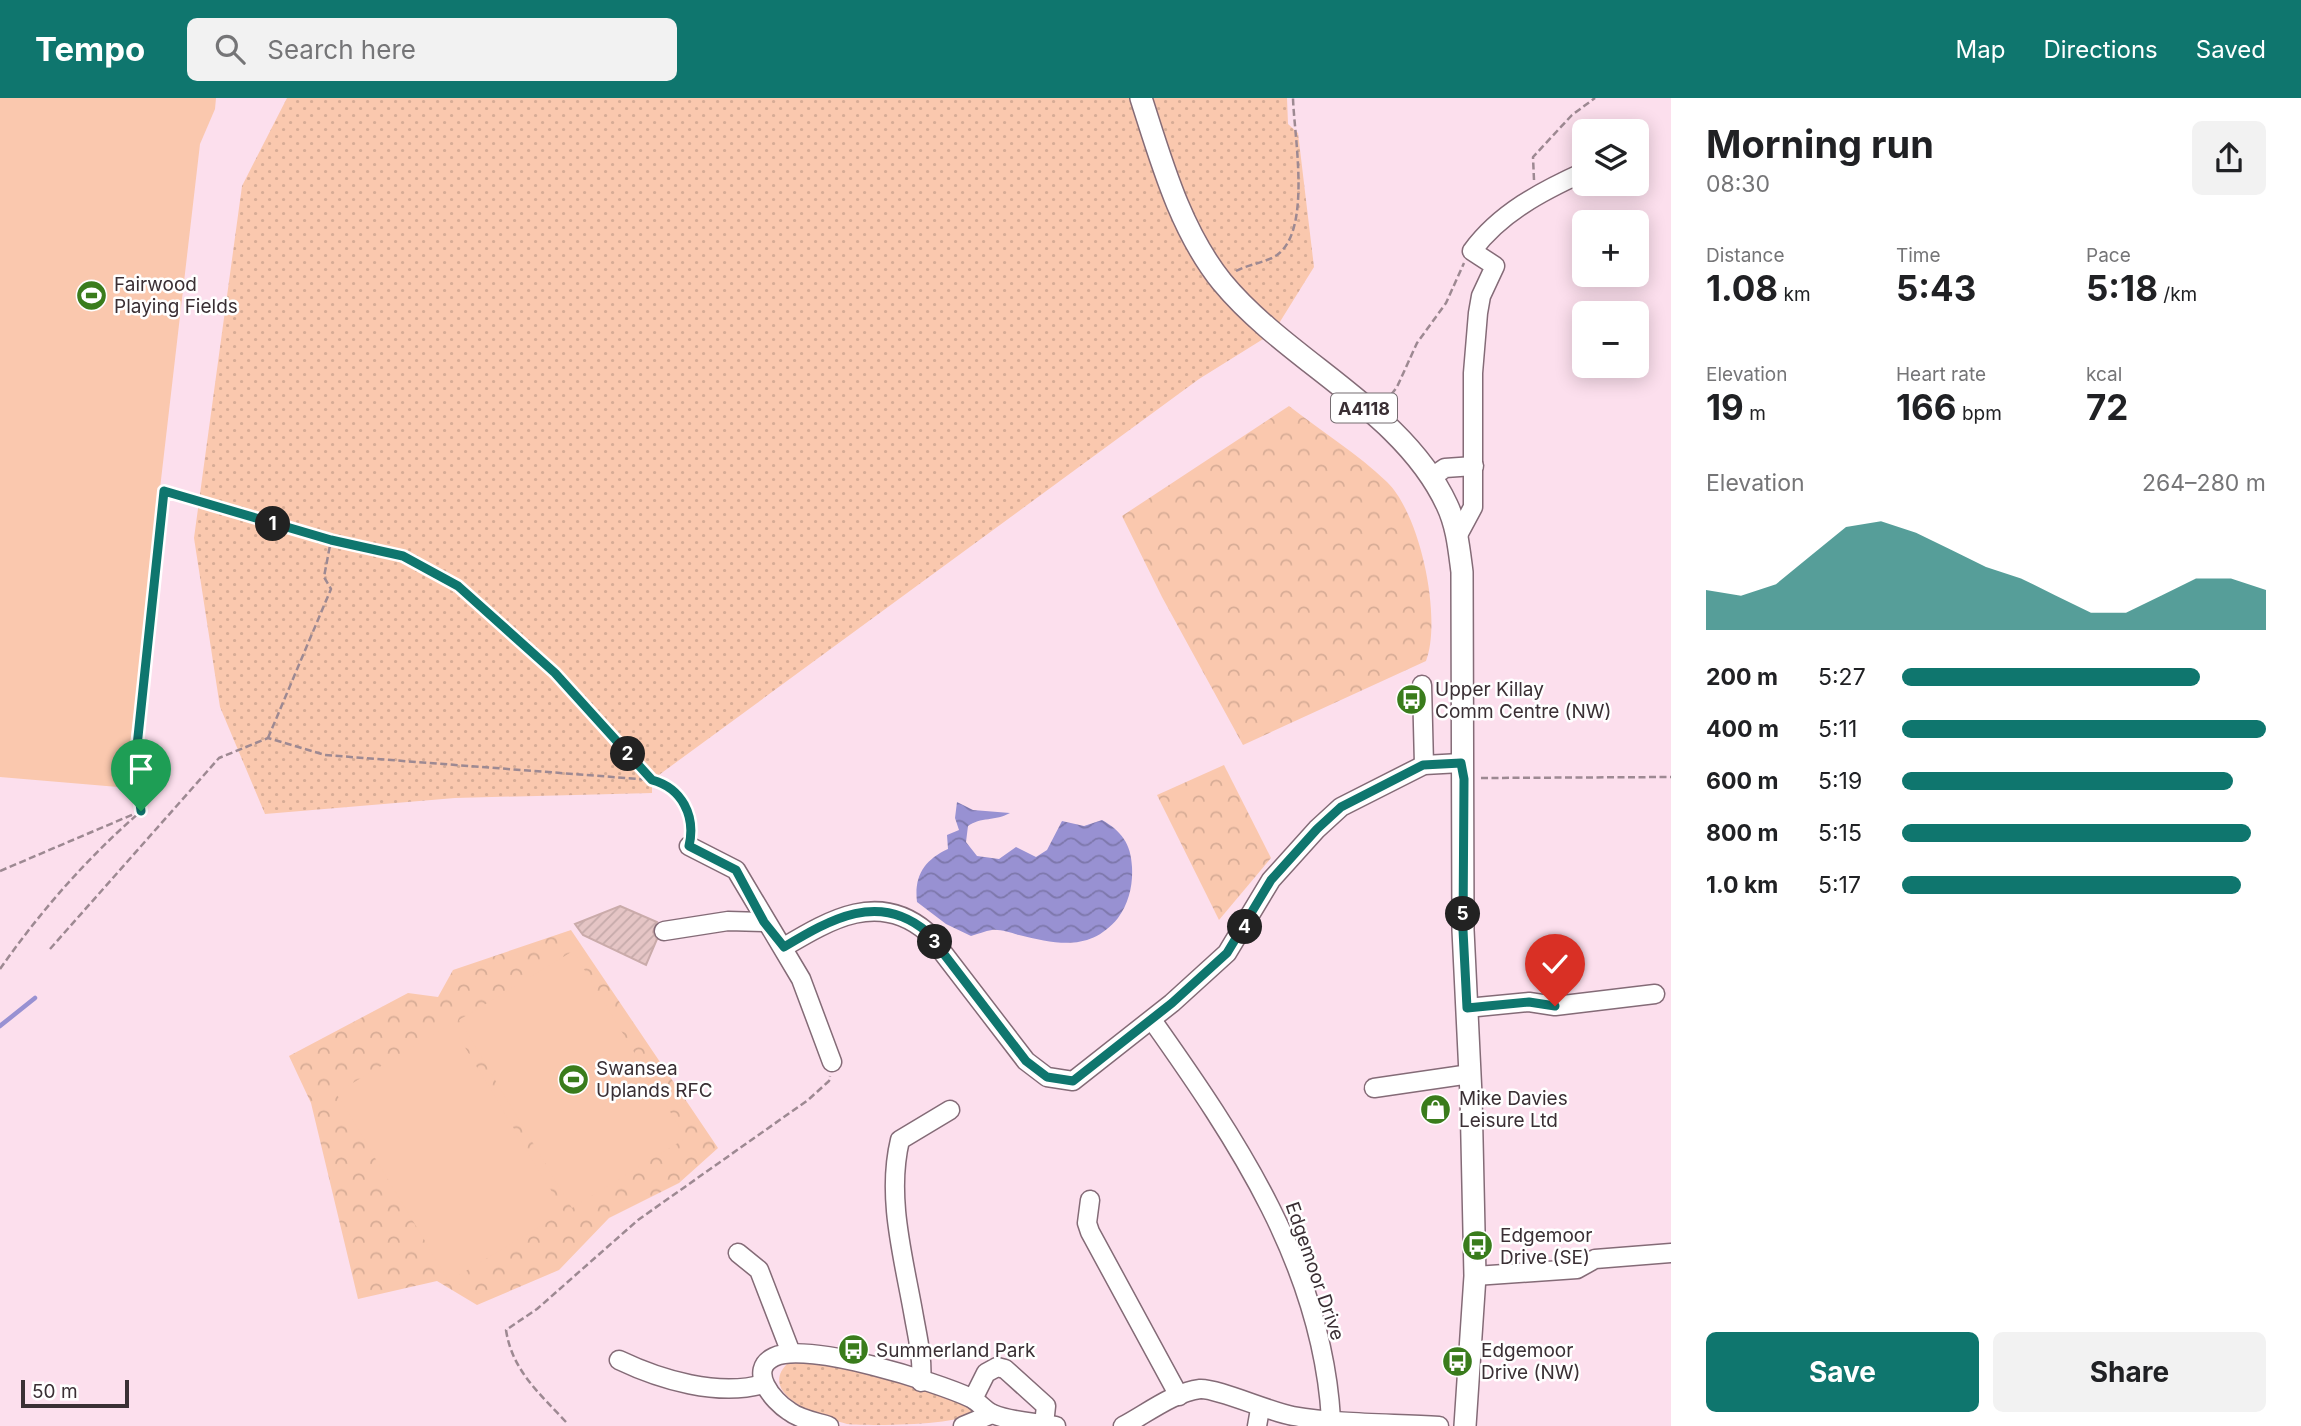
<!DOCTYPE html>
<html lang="en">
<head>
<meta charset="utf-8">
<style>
  body { margin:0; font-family:Inter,sans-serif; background:#f2f2f2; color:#202124; height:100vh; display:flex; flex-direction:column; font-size:26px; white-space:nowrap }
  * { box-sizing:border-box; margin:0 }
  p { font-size:23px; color:#757577 }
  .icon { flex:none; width:38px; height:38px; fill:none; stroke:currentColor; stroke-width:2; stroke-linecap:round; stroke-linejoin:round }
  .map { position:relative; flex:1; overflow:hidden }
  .panel { display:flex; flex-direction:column; background:#fff; width:630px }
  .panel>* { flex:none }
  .fabs { position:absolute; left:1572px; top:21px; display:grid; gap:14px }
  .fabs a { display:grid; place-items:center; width:77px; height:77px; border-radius:10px; background:#fff; box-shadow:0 4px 18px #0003; font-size:35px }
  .scale { position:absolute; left:21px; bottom:18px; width:108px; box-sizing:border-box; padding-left:7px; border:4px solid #3a2f34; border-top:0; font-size:19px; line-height:24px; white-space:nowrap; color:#3a2f34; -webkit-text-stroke:5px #fff; paint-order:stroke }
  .pin { position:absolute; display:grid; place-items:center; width:60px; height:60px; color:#fff; margin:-72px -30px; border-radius:50% 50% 50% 0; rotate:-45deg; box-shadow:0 0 7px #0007 }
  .pin .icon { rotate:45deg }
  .km { position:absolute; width:35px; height:35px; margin:-18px; border-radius:50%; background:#222; color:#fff; font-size:19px; line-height:35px; text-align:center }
  .round { display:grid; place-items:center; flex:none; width:74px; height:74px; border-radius:10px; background:#f2f2f2 }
  .overview { display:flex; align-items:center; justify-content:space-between; height:119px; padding:0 35px }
  h1 { font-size:38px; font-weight:700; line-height:52px }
  .metrics { display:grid; grid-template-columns:repeat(3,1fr); gap:10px; height:119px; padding:7px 35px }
  .metrics div { display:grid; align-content:center }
  .metrics b { font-size:35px; font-weight:700 }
  .metrics small { font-size:19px; font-weight:400 }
  .metrics p { font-size:19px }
  .chart { height:196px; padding:14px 35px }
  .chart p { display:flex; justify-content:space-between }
  .chart svg { width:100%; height:126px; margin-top:7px; fill:#0f766e; opacity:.7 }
  .primary-button { display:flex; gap:14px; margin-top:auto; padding:14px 35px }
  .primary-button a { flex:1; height:80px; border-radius:10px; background:#0f766e; color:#fff; font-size:28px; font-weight:700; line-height:80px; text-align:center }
  .primary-button a+a { background:#f2f2f2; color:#202124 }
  ul { padding:0 35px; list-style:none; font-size:23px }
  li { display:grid; grid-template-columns:112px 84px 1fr; align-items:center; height:52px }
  li i { height:18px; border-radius:9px; background:#0f766e }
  header { display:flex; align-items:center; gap:42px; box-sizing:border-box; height:98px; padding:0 35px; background:#0f766e; color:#fff }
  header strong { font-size:33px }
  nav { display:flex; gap:38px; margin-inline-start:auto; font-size:24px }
  .search { width:490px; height:63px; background:#f2f2f2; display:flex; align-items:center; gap:18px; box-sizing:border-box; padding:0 24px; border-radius:10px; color:#757577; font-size:26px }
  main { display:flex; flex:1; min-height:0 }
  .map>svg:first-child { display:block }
  .grass { fill:url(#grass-dots) }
  .park { fill:url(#park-crowns) }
  .pitch { fill:#fac8ae }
  .water { fill:url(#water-waves) }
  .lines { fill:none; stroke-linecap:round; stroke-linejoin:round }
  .stream { stroke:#9891d2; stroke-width:4.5 }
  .building { fill:url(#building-hatch); stroke:#caabaa; stroke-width:2 }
  .minor-casing { stroke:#846b77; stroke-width:21 }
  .major-casing { stroke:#846b77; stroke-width:24 }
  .path { stroke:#9d8992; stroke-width:2.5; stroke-dasharray:7 3.5; stroke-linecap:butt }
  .minor { stroke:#fff; stroke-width:18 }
  .major { stroke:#fff; stroke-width:21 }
  .route-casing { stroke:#fff; stroke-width:14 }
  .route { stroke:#0f766e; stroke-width:9 }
  .labels { text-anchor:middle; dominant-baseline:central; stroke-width:5; stroke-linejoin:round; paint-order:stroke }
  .shield { fill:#fff; stroke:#756d71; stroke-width:2 }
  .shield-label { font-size:18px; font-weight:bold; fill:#3a2f34 }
  .poi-label { font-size:19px; fill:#3a2f34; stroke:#fff; text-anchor:start }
  .street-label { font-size:19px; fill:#3a2f34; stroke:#fff }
</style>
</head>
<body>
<header>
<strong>Tempo</strong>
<div class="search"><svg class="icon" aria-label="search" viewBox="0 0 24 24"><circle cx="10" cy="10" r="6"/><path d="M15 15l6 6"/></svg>Search here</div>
<nav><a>Map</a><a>Directions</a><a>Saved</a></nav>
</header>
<main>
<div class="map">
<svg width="1671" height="1328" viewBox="0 0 1671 1328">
  <defs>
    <pattern id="grass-dots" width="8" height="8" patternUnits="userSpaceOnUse" patternTransform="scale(1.75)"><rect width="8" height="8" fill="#fac8ae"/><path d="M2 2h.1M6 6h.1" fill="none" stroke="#d7ac96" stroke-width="1.8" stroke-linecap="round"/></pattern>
    <pattern id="park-crowns" width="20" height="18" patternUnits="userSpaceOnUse" patternTransform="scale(1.75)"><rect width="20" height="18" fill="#fac8ae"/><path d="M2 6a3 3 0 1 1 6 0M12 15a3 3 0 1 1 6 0" fill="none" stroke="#d7ac96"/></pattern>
    <pattern id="water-waves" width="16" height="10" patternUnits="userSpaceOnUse" patternTransform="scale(1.75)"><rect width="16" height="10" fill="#9891d2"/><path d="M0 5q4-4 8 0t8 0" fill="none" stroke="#7d77ab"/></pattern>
    <pattern id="building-hatch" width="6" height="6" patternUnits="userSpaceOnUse" patternTransform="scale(1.75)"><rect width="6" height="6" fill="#e5c5c5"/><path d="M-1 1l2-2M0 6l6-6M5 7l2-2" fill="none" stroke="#c5aaaa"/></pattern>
  </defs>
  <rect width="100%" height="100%" fill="#fcdfed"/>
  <g class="grass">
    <polygon points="287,0 1287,0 1288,26 1298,35 1314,169 1273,235 1199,281 652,682 652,695 455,700 265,716 220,609 194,440 242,88"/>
    <path d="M825,1263L969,1306L973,1314C961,1328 870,1328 847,1326C821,1320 754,1296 789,1264Z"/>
  </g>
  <g class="park">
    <path d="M1289,308C1321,333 1358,356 1387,384C1421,417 1442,521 1426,563L1243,647L1162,499L1122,418Z"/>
    <polygon points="1224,667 1271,760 1219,822 1157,697"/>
    <polygon points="571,832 718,1050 679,1085 609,1120 559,1172 477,1207 437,1183 358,1201 311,1005 289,958 408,895 438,899 453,872"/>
  </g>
  <g class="pitch">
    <polygon points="0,0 216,0 215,11 200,46 128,666 130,690 0,679"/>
    <polygon points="573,853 686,1040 572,1110 459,922"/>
    <polygon points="451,926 564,1114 449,1183 336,995"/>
  </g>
  <path class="water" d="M957,704L973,712L1010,715C996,723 980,719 968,728L966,744L977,758L999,761L1016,749L1036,759L1047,752L1062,723L1084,728L1102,722C1121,733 1131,745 1132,769C1133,787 1129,805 1118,820C1090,854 1057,846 1019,837C1011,835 1000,831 992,832C985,833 978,836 971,838L946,826L917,804C914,778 924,762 948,751L947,737L959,732L955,720Z"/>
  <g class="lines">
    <polyline class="stream" points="0,928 35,900"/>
  </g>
  <polygon class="building" points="620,808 657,824 653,834 657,841 646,867 583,837 575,826"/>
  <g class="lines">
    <defs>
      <g id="minor">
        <polyline points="1432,379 1445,370 1474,368"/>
        <path d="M1458,437L1473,409V275L1478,215L1481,198L1495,168L1472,153C1500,115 1542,93 1584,74"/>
        <polyline points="1422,587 1424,667"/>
        <polyline points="689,748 736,772 801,881 832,964"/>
        <polyline points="664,833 728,823 764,824"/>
        <path d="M784,849C831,821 879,793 927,834L1026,963L1047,979L1073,983L1172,905L1227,855L1271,782L1317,731L1341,709L1424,667L1461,665"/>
        <polyline points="1467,910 1529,904 1555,908 1655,896"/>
        <path d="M1152,922C1237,1042 1322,1168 1331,1321"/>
        <polyline points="1374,990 1470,976"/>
        <polyline points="1090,1102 1087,1125 1090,1134 1179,1298"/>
        <polyline points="738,1155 759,1172 791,1255"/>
        <polyline points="1475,1178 1577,1171 1595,1161 1671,1155"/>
        <path d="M619,1262C661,1282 718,1299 764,1286"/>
        <path d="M921,1284C923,1262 918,1241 914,1219C904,1161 886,1100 900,1042L950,1012"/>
        <polyline points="973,1301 986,1275 997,1269 1005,1271 1046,1308 1044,1326"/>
        <path d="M829,1328C816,1324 799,1321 789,1313C773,1303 747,1272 774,1259C807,1243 937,1284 971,1300C979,1304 985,1313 993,1316C1011,1324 1036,1324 1056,1328"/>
        <polyline points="963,1328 992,1316"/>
        <path d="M1123,1328C1146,1316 1174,1294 1200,1291C1217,1290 1270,1314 1293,1318C1341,1326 1391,1325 1439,1328"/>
        <polyline points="1257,1328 1260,1311"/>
      </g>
      <path id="major" d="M1141,0C1161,62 1180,132 1222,184C1288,264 1403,312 1447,407C1457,428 1459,451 1462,474L1463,832L1471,997L1475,1178L1465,1328"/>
    </defs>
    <use href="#minor" class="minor-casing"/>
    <use href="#major" class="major-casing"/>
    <g class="path">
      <polyline points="1534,82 1533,59 1572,17 1595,0"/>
      <path d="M1236,173C1249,166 1265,165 1277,157C1312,132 1294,38 1293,0"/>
      <polyline points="1385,305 1397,289 1417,245 1446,205 1464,165"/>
      <polyline points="268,640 331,491 324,479 331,442"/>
      <polyline points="1481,680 1671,679"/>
      <polyline points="0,773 141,713 135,667 164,393 331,442 403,458 458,488 555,575 652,682"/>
      <path d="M50,851L219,660L268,640L325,657L652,682C675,688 693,709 691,734"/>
      <path d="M0,871C40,814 86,761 139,715"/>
      <path d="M566,1324C539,1295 512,1272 506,1232L537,1211L638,1122L808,1002L829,983L830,978"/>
    </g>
    <use href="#minor" class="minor"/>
    <use href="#major" class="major"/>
  </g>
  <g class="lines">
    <defs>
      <path id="route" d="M141,713L135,667L164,393L331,442L403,458L458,488L555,575L652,682C682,690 696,718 689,748L736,772L764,824L784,849C831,821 879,793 927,834L1026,963L1047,979L1073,983L1172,905L1227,855L1271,782L1317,731L1341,709L1423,667L1461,665L1464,681L1463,832L1467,910L1529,904L1555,908"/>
    </defs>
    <use href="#route" class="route-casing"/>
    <use href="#route" class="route"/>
  </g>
  <defs>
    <symbol id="stadium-disc" viewBox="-11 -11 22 22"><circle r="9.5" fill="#3a7c1c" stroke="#fff"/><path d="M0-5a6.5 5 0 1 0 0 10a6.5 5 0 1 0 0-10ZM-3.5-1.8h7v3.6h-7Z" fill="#fff"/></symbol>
    <symbol id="bus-disc" viewBox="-11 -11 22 22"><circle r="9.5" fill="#3a7c1c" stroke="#fff"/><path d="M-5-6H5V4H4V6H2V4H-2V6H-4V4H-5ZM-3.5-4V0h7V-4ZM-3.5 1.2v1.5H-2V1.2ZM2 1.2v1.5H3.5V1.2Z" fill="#fff"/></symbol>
    <symbol id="shop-disc" viewBox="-11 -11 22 22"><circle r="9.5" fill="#3a7c1c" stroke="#fff"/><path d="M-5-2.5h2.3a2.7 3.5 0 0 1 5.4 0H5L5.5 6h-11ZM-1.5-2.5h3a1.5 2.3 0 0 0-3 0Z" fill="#fff"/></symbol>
  </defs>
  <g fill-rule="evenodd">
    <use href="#stadium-disc" x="74" y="180" width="35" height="35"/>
    <use href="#bus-disc" x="1394" y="584" width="35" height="35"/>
    <use href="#stadium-disc" x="556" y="964" width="35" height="35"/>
    <use href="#shop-disc" x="1418" y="994" width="35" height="35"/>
    <use href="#bus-disc" x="1460" y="1130" width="35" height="35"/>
    <use href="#bus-disc" x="836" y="1234" width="35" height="35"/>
    <use href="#bus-disc" x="1440" y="1246" width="35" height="35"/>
  </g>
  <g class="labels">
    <rect class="shield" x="1331" y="295.5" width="66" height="29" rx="5"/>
    <g class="shield-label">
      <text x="1364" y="310">A4118</text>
    </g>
    <g class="poi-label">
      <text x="114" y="186">Fairwood<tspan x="114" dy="22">Playing Fields</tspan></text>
      <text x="1435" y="591">Upper Killay<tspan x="1435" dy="22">Comm Centre (NW)</tspan></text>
      <text x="596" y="970">Swansea<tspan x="596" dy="22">Uplands RFC</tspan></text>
      <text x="1459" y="1000">Mike Davies<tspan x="1459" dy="22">Leisure Ltd</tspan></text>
      <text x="1500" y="1137">Edgemoor<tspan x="1500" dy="22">Drive (SE)</tspan></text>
      <text x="876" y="1252">Summerland Park</text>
      <text x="1481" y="1252">Edgemoor<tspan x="1481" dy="22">Drive (NW)</tspan></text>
    </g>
    <g class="street-label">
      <text transform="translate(1315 1173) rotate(71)">Edgemoor Drive</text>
    </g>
  </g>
</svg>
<div class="fabs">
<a><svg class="icon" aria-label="layers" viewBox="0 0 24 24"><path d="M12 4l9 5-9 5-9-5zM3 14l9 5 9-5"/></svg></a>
<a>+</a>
<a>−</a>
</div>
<div class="scale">50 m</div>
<div class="pin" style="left:141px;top:713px;background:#1e9e55"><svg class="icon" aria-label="arrive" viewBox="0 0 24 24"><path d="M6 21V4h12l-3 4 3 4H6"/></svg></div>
<div class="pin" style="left:1555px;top:908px;background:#d93025"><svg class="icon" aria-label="check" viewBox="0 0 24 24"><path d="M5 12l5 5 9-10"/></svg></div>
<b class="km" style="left:273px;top:426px">1</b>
<b class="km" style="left:628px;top:656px">2</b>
<b class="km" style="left:935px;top:844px">3</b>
<b class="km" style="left:1245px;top:829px">4</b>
<b class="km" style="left:1463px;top:816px">5</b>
</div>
<section class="panel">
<div class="overview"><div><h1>Morning run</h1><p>08:30</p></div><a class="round"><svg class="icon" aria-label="share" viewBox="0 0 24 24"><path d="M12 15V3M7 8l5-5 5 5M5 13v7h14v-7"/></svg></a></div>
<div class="metrics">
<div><p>Distance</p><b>1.08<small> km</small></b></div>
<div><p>Time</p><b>5:43</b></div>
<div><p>Pace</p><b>5:18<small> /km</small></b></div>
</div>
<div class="metrics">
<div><p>Elevation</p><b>19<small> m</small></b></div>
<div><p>Heart rate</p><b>166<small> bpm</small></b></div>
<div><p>kcal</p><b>72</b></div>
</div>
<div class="chart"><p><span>Elevation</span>264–280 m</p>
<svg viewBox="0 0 160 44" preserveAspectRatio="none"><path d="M0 44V30L10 32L20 28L30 18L40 8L50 6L60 10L70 16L80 22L90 26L100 32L110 38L120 38L130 32L140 26L150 26L160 30V44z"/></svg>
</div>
<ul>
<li><b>200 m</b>5:27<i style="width:82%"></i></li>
<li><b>400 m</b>5:11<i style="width:100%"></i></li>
<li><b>600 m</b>5:19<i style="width:91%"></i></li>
<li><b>800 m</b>5:15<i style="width:96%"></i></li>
<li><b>1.0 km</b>5:17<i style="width:93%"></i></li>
</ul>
<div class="primary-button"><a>Save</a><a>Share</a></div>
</section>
</main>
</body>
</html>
